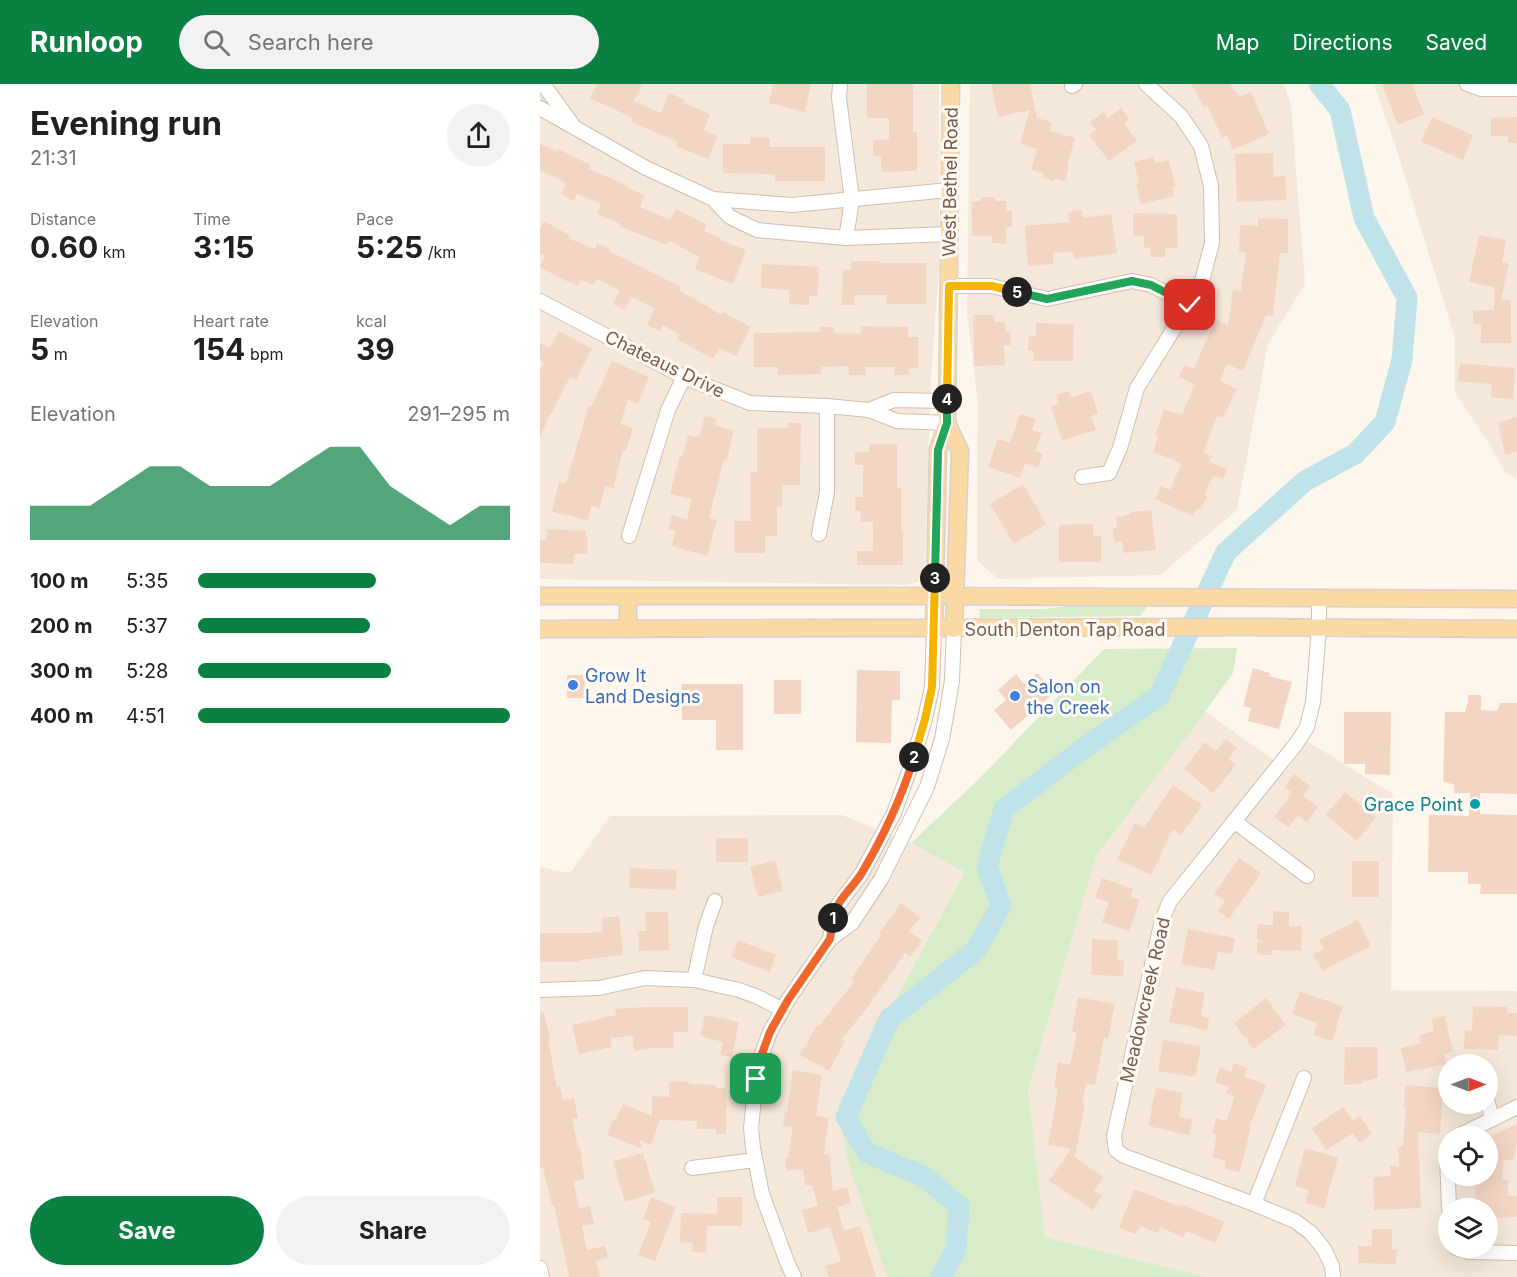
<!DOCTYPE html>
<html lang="en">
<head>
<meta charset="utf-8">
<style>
  body { margin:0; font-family:Inter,sans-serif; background:#f2f2f2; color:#202124; height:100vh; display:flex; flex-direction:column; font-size:22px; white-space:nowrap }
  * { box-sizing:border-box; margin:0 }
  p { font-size:20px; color:#757577 }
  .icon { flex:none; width:33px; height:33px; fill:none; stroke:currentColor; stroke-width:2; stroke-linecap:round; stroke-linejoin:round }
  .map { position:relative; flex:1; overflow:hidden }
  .details { display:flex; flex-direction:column; background:#fff; width:540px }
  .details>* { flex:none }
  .needle { width:39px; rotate:90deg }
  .tools { position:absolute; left:898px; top:970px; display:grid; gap:12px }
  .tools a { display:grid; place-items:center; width:60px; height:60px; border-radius:50%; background:#fff; box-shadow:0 6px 24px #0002; font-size:30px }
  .pin { position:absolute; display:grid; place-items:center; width:51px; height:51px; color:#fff; margin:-26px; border-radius:12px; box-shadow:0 3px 9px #0006 }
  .km { position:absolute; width:30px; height:30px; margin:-15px; border-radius:50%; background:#222; color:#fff; font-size:16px; line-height:30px; text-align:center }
  .round { display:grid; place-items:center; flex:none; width:63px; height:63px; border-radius:32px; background:#f2f2f2 }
  .overview { display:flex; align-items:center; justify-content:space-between; height:102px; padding:0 30px }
  h1 { font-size:33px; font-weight:700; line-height:45px }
  .metrics { display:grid; grid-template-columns:repeat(3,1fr); gap:9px; height:102px; padding:6px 30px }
  .metrics div { display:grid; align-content:center }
  .metrics b { font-size:30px; font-weight:700 }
  .metrics small { font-size:16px; font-weight:400 }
  .metrics p { font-size:16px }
  .chart { height:168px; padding:12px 30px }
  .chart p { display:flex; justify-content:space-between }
  .chart svg { width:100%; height:108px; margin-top:6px; fill:#0b8043; opacity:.7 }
  .primary-button { display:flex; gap:12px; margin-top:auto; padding:12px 30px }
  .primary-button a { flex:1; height:69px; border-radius:36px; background:#0b8043; color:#fff; font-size:24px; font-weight:700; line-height:69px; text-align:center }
  .primary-button a+a { background:#f2f2f2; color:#202124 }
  ul { padding:0 30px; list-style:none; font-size:20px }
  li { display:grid; grid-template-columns:96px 72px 1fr; align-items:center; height:45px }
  li i { height:15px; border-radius:8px; background:#0b8043 }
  header { display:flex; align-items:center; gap:36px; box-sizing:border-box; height:84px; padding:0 30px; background:#0b8043; color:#fff }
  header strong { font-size:28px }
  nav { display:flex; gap:33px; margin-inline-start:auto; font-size:21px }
  .search { width:420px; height:54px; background:#f2f2f2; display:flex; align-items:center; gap:15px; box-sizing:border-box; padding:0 21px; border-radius:33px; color:#757577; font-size:22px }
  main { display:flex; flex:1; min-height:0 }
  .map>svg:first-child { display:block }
  .residential { fill:#f5e8da; fill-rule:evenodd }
  .green { fill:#d8ecc9 }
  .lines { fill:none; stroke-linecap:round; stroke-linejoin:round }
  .river { stroke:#bfe3e8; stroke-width:21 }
  .building { fill:#f3d5c3 }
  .minor-casing { stroke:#d1beb0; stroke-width:16 }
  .major-casing { stroke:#dad1cd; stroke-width:19 }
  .minor { stroke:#fff; stroke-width:14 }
  .major { stroke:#fbd9a5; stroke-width:16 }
  .split-1-casing { stroke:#fff; stroke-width:12 }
  .split-2-casing { stroke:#fff; stroke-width:12 }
  .split-3-casing { stroke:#fff; stroke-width:12 }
  .split-4-casing { stroke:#fff; stroke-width:12 }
  .split-5-casing { stroke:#fff; stroke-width:12 }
  .split-6-casing { stroke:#fff; stroke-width:12 }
  .split-1 { stroke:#f0652b; stroke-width:8 }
  .split-2 { stroke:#f0652b; stroke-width:8 }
  .split-3 { stroke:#f5b400; stroke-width:8 }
  .split-4 { stroke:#22a559; stroke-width:8 }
  .split-5 { stroke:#f5b400; stroke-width:8 }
  .split-6 { stroke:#22a559; stroke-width:8 }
  .shop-dot { fill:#3f7fe0; stroke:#fffaf3; stroke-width:2 }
  .culture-dot { fill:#0f9aa8; stroke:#fffaf3; stroke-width:2 }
  .labels { text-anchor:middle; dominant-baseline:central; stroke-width:6; stroke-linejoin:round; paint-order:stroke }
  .street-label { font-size:18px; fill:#7a5c4d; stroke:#fffaf3 }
  .shop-label { font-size:18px; fill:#366cbe; stroke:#fffaf3; text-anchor:start }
  .culture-label { font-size:18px; fill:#0d838f; stroke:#fffaf3; text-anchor:end }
</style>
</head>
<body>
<header>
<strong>Runloop</strong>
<div class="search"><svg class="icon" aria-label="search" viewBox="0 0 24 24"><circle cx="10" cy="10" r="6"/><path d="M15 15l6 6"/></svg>Search here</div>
<nav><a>Map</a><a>Directions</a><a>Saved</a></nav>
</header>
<main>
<section class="details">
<div class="overview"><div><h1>Evening run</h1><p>21:31</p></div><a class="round"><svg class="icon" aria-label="share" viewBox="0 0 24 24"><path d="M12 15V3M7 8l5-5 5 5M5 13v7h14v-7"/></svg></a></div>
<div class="metrics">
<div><p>Distance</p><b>0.60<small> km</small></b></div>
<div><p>Time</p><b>3:15</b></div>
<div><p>Pace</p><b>5:25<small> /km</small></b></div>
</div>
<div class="metrics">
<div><p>Elevation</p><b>5<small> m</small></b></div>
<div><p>Heart rate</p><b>154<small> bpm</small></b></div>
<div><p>kcal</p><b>39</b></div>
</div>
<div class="chart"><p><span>Elevation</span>291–295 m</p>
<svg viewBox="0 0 160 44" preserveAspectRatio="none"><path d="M0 44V30L10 30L20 30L30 22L40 14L50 14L60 22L70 22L80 22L90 14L100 6L110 6L120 22L130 30L140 38L150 30L160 30V44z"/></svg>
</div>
<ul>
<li><b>100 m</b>5:35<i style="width:57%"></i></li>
<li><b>200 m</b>5:37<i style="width:55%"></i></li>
<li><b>300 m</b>5:28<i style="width:62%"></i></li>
<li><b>400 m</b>4:51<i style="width:100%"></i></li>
</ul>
<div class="primary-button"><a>Save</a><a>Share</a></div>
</section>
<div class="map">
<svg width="977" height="1193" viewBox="0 0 977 1193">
  <rect width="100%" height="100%" fill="#fdf6ec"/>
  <g class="residential">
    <polygon points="0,0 399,0 399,181 391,294 385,481 378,498 365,501 0,495"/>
    <polygon points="430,0 744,0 751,22 765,200 728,260 697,426 620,491 458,495 437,476 438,320 427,229"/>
    <polygon points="834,0 977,0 977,395 965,388 948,358 915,308 915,254 857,67"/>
    <path d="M665,627L747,686L767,657L853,710L851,906L977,907V1193H666L505,1153L488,1007L556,772ZM909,981H948V1020H909ZM909,1053H948V1092H909ZM909,1125H948V1164H909Z"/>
    <polygon points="302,731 371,759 426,787 298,1021 307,1076 347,1193 0,1193 0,783 30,789 70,732"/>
  </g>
  <g class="green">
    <polygon points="543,520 608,521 600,532 440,534 439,525 504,525"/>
    <polygon points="697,564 693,589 651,647 556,772 488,1006 505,1153 666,1193 347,1193 307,1076 298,1021 425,788 371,759 442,692 564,565"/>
  </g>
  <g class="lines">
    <polyline class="river" points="401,1193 416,1166 419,1122 383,1092 327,1069 306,1033 349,935 436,866 461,822 447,782 464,725 548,661 619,612 686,468 765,397 815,370 845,338 862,276 867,214 824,134 800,26 779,0"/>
  </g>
  <g class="building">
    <polygon points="57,0 102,0 94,17 121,29 129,9 145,16 144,19 170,30 164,46 178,52 168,75 136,62 138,58 92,38 93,34 50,14"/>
    <polygon points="233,0 271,0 265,28 229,19"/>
    <polygon points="327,0 373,0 373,48 377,48 377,87 341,88 341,72 333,72 333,56 349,55 349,34 327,34"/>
    <polygon points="451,0 490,0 497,34 512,38 510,47 535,54 527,81 529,82 525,97 514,94 514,97 502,94 504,89 491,86 497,65 480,60 490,26 458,33"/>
    <polygon points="651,0 690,0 699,13 711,8 729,50 693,66 687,51 682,54 668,22 665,24"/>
    <polygon points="842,0 872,0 884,30 858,41"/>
    <polygon points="581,24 589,35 584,39 597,57 569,77 549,51 556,46 550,38 564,28 568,34"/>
    <polygon points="892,33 933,51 923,76 881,58"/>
    <polygon points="977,33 977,59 968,59 968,52 951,52 951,34"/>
    <polygon points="210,53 230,54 230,63 285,63 285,97 235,97 235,90 183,89 183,60 210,60"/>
    <polygon points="0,60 17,67 18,65 51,81 49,85 88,102 87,104 105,111 100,123 130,136 136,125 167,141 164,147 181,154 180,156 206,166 193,200 155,185 160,173 129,157 126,161 79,142 80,140 57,130 61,120 37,110 34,117 21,110 26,99 0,86"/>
    <polygon points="733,69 734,93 745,92 746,116 697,118 695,70"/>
    <polygon points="613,73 615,79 629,76 635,102 632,103 634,112 601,120 596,100 599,99 594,78"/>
    <polygon points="441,113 455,113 455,117 466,117 466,127 472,127 472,143 466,143 466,160 452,159 452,152 432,152 432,117 441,117"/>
    <polygon points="542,126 543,134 571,130 577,169 534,175 533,168 513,169 513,180 488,182 485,142 529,138 528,128"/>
    <polygon points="593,129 637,130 638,164 625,164 625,173 610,173 610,164 604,163 604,152 593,152"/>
    <polygon points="718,134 748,135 748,169 740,169 733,232 726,231 703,287 687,280 680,297 697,305 683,334 677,332 663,369 672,372 669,378 687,385 683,395 673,392 664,411 667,412 661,426 657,424 653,432 615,415 621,402 630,406 641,380 639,379 639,378 613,368 618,352 615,351 624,325 642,331 655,300 639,293 644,281 654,285 675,236 688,241 693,206 701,207 706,168 699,168 700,141 718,142"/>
    <polygon points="4,137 31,152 30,155 55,165 57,159 69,164 69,167 141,203 139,206 182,231 183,228 211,243 196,272 179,264 173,275 137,255 140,251 123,241 120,247 107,241 115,224 91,213 85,226 73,220 80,206 57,195 54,201 41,196 38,202 20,194 0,183 5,172 0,169 0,145"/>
    <polygon points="939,151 966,156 962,178 969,180 961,216 971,216 971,259 941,259 941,240 933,240 933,226 954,226 954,203 929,198"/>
    <polygon points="311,177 339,177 339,179 386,179 386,220 346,220 346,211 314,211 314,221 302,221 303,186 311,186"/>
    <polygon points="222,180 279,183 278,212 269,212 269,221 249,220 249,206 221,204"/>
    <polygon points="433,231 454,231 454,238 465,238 465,248 470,248 471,261 464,261 465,281 434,282"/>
    <polygon points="496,239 534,240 533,277 494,277 494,267 488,267 489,251 496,252"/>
    <polygon points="321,242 368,243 368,253 378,253 378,284 369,284 369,291 354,291 354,283 326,283 326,291 309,291 309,282 281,283 281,290 238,291 238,283 214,283 214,249 280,248 280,243 294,243 294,249 321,250"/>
    <polygon points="19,247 52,265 36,296 30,293 11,330 10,330 0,353 0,287 4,279 0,276 0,259 10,264"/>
    <polygon points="72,277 109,293 98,320 88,316 80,340 93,344 86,367 83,366 73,404 65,402 60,424 51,422 48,436 12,428 19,398 26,399 49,321 52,322"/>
    <polygon points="920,279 975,284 973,315 951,313 952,300 918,297"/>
    <polygon points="529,307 531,313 551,307 558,330 551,332 556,346 522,356 511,322 519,320 516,311"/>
    <polygon points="480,330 496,335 492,346 502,349 495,367 503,370 498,384 485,379 480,394 448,383 458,355 470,359"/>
    <polygon points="165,332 177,335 175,342 194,346 187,376 184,375 169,434 177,436 167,472 132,462 136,447 128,445 132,431 147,436 152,415 130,410 140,372 142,373 148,351 159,353"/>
    <polygon points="977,333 977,368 965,371 958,338"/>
    <polygon points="248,339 261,339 260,401 242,401 242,423 237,423 237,452 225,452 225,469 194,469 194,437 210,437 210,388 217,388 217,344 248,344"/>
    <polygon points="329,360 357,360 357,404 361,404 361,447 363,447 363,481 317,481 317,467 333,467 333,438 320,438 321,427 315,427 315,413 323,413 323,381 315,381 315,368 329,368"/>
    <polygon points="483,400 506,440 474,460 450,420"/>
    <polygon points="611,426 616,466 584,469 582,457 575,458 573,444 577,444 576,433 591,430 591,428"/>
    <polygon points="539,440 553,440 553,453 561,452 561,478 519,478 519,441"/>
    <polygon points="7,445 46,447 45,453 48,453 47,470 34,470 33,480 0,479 0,456 7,456"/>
    <polygon points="713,584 730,589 729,592 752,598 739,645 708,637 711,624 703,622"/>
    <polygon points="317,586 360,587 360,616 352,616 351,659 316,658"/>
    <polygon points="497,589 514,609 471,646 454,626 466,616 458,606 476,590 484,600"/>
    <rect x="27" y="591" width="18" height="23"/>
    <rect x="234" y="596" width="27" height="34"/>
    <polygon points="142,600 203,600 203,666 176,666 176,636 142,636"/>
    <polygon points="928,611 941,611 941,626 957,627 960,619 977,619 977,710 940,709 940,730 977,731 977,810 940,810 941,800 928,800 928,788 888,788 889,731 929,732 930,709 914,709 914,701 903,697 905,628 925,628 928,618"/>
    <polygon points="804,628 851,628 850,691 825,690 825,680 804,680"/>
    <polygon points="686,655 697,664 688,675 696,681 673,709 644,685 665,658 676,667"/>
    <polygon points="754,690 770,702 763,711 778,723 767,738 758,731 748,743 734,733 752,709 745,703"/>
    <polygon points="633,701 662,721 641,751 633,745 611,791 577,775 595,739 604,744"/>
    <polygon points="805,708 836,733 817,757 786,731"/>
    <rect x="176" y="754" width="32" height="24"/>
    <polygon points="699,774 721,789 689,835 678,827 685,817 674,810"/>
    <polygon points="235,776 243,807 218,813 210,783"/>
    <rect x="812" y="777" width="27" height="36"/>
    <polygon points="90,784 137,786 136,806 89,804"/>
    <polygon points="562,794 593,805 590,813 600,816 589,847 562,838 569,818 555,814"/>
    <polygon points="361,819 380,834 369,847 382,857 370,873 365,869 329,921 302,955 305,957 289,987 260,971 277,941 279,942 314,898 311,895 341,851 339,849"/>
    <polygon points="733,827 749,828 749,842 762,842 761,867 734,866 732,865 732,871 717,870 717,858 724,859 717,854 717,840 733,841"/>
    <polygon points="105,828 128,828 129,866 99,867 98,847 106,847"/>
    <polygon points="79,832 83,871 40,876 40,878 0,878 0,849 48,849 63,847 62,834"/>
    <polygon points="818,836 831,862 782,887 773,870 784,865 779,856"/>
    <polygon points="648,845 695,854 692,870 678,868 674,886 641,880"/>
    <polygon points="552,855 578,856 577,876 584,877 583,892 551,891"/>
    <polygon points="198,856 236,871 230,888 191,873"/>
    <polygon points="636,903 665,909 661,932 669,934 667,946 629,938"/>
    <polygon points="760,908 803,922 792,957 773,951 777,939 752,930"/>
    <polygon points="538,913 575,920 568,955 564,954 555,1001 546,1000 542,1019 545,1019 535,1073 563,1093 554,1107 562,1112 553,1126 509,1097 531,1065 508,1061 518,1005 514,1004 518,978 530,981 537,949 532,948"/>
    <polygon points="726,914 746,941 713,965 707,957 708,954 704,953 694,939"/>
    <polygon points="933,922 967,923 967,929 977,929 977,952 959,951 958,966 924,965 925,946 932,947"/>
    <polygon points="105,923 148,923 148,948 134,948 134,964 109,964 109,965 94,967 93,952 70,954 72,963 39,970 32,941 76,931 75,925"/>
    <polygon points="4,928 10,955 8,956 17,1003 20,1003 23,1016 34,1014 38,1034 32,1035 38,1063 40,1063 42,1074 41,1075 45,1095 33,1097 39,1124 50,1122 54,1140 42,1142 47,1166 65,1162 68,1174 56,1177 60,1193 29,1193 14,1121 12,1122 3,1083 0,1084 0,929"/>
    <polygon points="165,931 199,938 192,973 180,971 183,958 160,952"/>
    <polygon points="905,932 913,968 904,970 906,980 866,988 861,964 881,960 879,951 894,947 892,935"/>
    <polygon points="623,956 661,962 655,993 618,987"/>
    <polygon points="805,963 838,963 838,994 822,998 822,1000 804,1001"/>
    <polygon points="694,979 707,984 704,992 726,1001 709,1043 711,1043 700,1088 684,1085 686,1077 672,1073 677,1051 672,1049 676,1034 686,1037 695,1013 686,1009 689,1003 675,998 680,983 691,988"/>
    <polygon points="253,986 282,991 276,1032 289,1034 284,1071 289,1070 293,1107 307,1103 311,1119 297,1123 304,1147 320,1142 336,1193 289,1193 285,1182 301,1177 290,1143 268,1149 262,1126 278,1122 272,1101 265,1101 263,1085 247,1087 245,1074 248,1074 253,1043 243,1042 245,1027 247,1027"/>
    <polygon points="129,997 149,998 149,1000 176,1001 176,1004 186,1004 186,1050 176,1050 176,1045 157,1045 157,1037 120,1036 111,1061 100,1056 102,1065 67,1051 73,1035 76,1036 83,1020 112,1032 112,1012 129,1013"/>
    <polygon points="865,1001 903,1004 900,1050 878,1048 881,1124 834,1126 833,1093 850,1092 850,1082 859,1082 858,1063 863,1062 866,1023 864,1023"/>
    <polygon points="616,1004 643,1009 639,1033 653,1035 649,1051 608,1042"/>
    <polygon points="803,1023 812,1037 820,1032 832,1050 819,1059 813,1049 786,1066 772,1044"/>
    <polygon points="977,1040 977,1060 976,1061 974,1075 963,1077 963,1096 968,1096 968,1112 977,1112 977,1133 948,1134 948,1125 935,1125 935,1097 948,1096 948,1053"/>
    <polygon points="765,1064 798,1074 784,1124 765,1119 769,1106 755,1102"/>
    <polygon points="103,1069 115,1109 85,1118 73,1077"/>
    <polygon points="594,1105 639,1122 641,1120 684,1138 676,1159 646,1147 643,1153 620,1143 618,1149 600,1142 596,1150 579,1144"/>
    <polygon points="111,1113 136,1123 115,1177 98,1171 111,1138 103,1135"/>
    <polygon points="177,1113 202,1113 202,1142 167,1142 166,1169 152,1168 153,1159 140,1158 141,1129 177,1130"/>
    <polygon points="832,1145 852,1145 852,1165 857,1166 856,1180 818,1179 818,1162 832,1162"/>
  </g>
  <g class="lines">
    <defs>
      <g id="minor">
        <polyline points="3,0 32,40"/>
        <polyline points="300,0 299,14 312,116 306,154"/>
        <polyline points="927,0 941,5 977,5"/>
        <polyline points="532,2 535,0"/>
        <polyline points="0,24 106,84 173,115 252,121 409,106"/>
        <polyline points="173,115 190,133 217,146 306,154 409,150"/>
        <polyline points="409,202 451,202 507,215 592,197 611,201 650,221"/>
        <polyline points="0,217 144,293 210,319 287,322 329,326 357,337 407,339"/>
        <polyline points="329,326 354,316 407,317"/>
        <polyline points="542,393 569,389 580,364 597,304 661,201 672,159 671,102 661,62 641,32 606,0"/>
        <polyline points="279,450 287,408 287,322"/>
        <polyline points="89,452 128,326 144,293"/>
        <polyline points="779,514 779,544 773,618 767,643 756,660 630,817 622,836 574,1052 576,1066 584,1072 714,1120 755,1137 771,1149 784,1165 792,1182 793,1193"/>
        <polyline points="694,737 767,792"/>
        <polyline points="290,855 295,825 322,789 354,729 372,679 385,635 392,603 394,545"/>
        <polyline points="154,896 166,842 175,817"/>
        <polyline points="0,906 59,904 105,894 154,896 199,906 218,913 243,926"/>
        <polyline points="948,1019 952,1035"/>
        <polyline points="916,1053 977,1023"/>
        <polyline points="909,1066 907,1071 909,1125"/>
        <polyline points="152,1084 215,1076"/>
        <polyline points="714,1120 764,994"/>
        <polyline points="916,1164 929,1168 977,1169"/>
        <polyline points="0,1184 2,1193"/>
        <polyline points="254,1193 247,1178 222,1110 213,1064 211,1044 216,995 220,975 230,948 248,916 290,855 312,839 341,795 387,703 402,655 408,621 412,596 414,545"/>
      </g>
      <g id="major">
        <polyline points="407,339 420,367 414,545"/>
        <polyline points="0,512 394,512 977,515"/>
        <polyline points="0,545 706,543 977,545"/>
        <polyline points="88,545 88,512"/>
        <polyline points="394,545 398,366 407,339 411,0"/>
      </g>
    </defs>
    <use href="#minor" class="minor-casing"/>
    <use href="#major" class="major-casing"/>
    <use href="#minor" class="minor"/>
    <use href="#major" class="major"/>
  </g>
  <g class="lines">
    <defs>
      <polyline id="split-1" points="216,995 220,975 230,948 248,916 290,855 293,834"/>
      <path id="split-2" d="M293,834C296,816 314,803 323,787C344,751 362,713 374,673"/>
      <polyline id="split-3" points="374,673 385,635 392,603 395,494"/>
      <polyline id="split-4" points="395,494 398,366 407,339 407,315"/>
      <polyline id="split-5" points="407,315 409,202 452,202 477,208"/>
      <polyline id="split-6" points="477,208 507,215 592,197 611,201 650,221"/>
    </defs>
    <use href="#split-1" class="split-1-casing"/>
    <use href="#split-2" class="split-2-casing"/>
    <use href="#split-3" class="split-3-casing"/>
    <use href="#split-4" class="split-4-casing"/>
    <use href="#split-5" class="split-5-casing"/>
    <use href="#split-6" class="split-6-casing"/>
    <use href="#split-1" class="split-1"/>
    <use href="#split-2" class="split-2"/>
    <use href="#split-3" class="split-3"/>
    <use href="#split-4" class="split-4"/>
    <use href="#split-5" class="split-5"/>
    <use href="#split-6" class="split-6"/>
  </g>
  <g class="shop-dot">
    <circle cx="33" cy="601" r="6"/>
    <circle cx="475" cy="612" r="6"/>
  </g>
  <circle class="culture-dot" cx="935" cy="720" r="6"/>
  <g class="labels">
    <g class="street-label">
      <text transform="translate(410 98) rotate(-89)">West Bethel Road</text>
      <text transform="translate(125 280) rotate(26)">Chateaus Drive</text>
      <text x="525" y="545">South Denton Tap Road</text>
      <text transform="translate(605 916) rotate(-77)">Meadowcreek Road</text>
    </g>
    <g class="shop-label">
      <text x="45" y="591">Grow It<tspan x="45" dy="21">Land Designs</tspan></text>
      <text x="487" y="602">Salon on<tspan x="487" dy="21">the Creek</tspan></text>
    </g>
    <g class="culture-label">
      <text x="923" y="720">Grace Point</text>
    </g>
  </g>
</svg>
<div class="tools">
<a><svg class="needle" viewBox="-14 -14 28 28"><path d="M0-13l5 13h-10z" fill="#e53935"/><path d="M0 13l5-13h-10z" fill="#757577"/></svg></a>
<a><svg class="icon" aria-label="locate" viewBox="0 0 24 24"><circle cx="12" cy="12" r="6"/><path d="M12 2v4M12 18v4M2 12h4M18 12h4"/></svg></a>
<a><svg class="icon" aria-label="layers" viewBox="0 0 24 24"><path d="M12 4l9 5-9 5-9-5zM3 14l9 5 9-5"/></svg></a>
</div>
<div class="pin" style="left:216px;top:995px;background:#1e9e55"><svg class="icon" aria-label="arrive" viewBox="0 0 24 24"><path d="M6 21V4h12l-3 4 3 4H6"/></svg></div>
<div class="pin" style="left:650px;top:221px;background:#d93025"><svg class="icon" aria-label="check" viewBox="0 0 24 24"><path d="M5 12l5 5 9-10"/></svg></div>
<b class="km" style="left:293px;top:834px">1</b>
<b class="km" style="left:374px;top:673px">2</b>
<b class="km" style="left:395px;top:494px">3</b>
<b class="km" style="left:407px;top:315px">4</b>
<b class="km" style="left:477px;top:208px">5</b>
</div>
</main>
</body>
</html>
